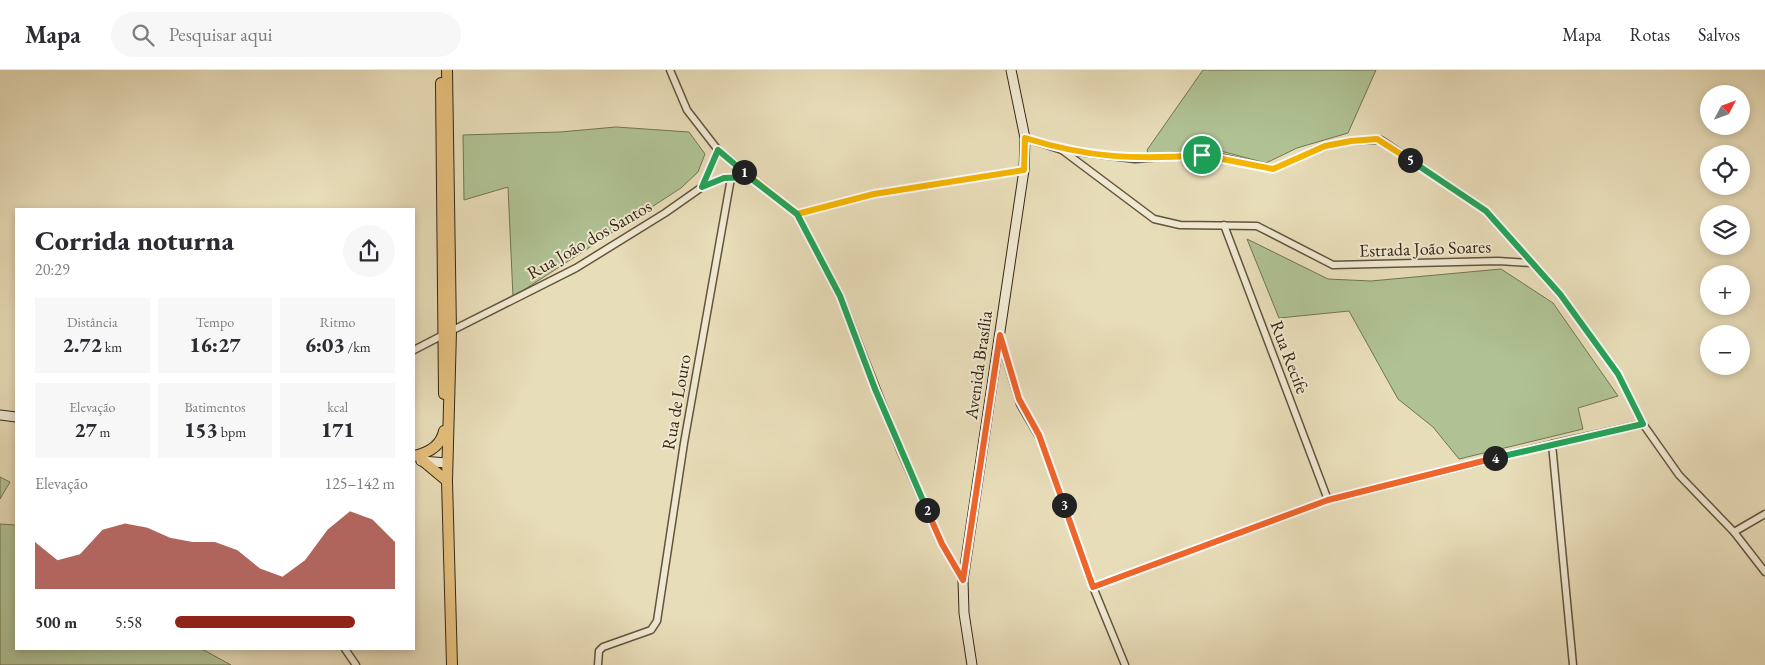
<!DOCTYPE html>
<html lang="pt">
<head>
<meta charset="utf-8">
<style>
  body { margin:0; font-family:"EB Garamond",serif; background:#f7f7f7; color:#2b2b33; height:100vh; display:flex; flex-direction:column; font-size:19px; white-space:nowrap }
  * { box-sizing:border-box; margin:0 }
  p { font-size:16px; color:#7c7c81 }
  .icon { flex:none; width:28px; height:28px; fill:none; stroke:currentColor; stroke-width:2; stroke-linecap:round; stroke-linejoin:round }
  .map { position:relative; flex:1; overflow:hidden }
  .drawer { position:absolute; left:15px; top:138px; width:400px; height:442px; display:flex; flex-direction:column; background:#fff; border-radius:0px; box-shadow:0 2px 8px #0003 }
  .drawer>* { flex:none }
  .needle { width:32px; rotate:49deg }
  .tools { position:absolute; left:1700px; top:15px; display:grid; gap:10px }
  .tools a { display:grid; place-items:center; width:50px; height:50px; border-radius:50%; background:#fff; box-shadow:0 2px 8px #0003; font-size:25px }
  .pin { position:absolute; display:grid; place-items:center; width:42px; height:42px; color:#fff; margin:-21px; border:2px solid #fff; border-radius:50%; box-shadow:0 1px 5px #0007 }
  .km { position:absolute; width:25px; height:25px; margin:-12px; border-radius:50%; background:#222; color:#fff; font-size:14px; line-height:25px; text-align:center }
  .round { display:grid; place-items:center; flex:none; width:52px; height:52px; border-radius:26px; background:#f7f7f7 }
  .summary { display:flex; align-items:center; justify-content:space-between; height:85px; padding:0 20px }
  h1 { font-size:28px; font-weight:800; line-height:38px }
  .metrics { display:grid; grid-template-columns:repeat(3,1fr); gap:8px; height:85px; padding:5px 20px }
  .metrics div { display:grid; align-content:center; border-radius:0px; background:#f7f7f7; text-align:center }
  .metrics b { font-size:21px; font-weight:800 }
  .metrics small { font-size:14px; font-weight:400 }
  .metrics p { font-size:14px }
  .chart { height:140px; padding:10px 20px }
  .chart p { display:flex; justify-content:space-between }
  .chart svg { width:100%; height:90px; margin-top:5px; fill:#8f2418; opacity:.7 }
  ul { padding:0 20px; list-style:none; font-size:16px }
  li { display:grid; grid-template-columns:80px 60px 1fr; align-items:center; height:38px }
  li i { height:12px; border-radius:6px; background:#8f2418 }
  header { display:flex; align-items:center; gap:30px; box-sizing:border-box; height:70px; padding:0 25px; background:#fff; border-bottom:1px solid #e1e1e2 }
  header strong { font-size:24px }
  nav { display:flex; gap:28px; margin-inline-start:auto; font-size:18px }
  .search { width:350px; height:45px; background:#f7f7f7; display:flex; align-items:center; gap:12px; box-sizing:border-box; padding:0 18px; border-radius:28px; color:#7c7c81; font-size:19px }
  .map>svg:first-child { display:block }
  .green { fill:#b0c294; stroke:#727453 }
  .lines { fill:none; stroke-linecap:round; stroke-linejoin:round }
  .street-casing { stroke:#62543c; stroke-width:9 }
  .secondary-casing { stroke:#352612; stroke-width:11 }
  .primary-casing { stroke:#352612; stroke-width:12 }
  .street { stroke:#f0e9d2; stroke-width:6 }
  .secondary { stroke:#f0e9d2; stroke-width:9 }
  .primary { stroke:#e4be7c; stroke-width:10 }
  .split-1-casing { stroke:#fff; stroke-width:10 }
  .split-2-casing { stroke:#fff; stroke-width:10 }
  .split-3-casing { stroke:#fff; stroke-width:10 }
  .split-4-casing { stroke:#fff; stroke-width:10 }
  .split-5-casing { stroke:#fff; stroke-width:10 }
  .split-6-casing { stroke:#fff; stroke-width:10 }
  .split-1 { stroke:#f5b400; stroke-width:6 }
  .split-2 { stroke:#22a559; stroke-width:6 }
  .split-3 { stroke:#f0652b; stroke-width:6 }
  .split-4 { stroke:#f0652b; stroke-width:6 }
  .split-5 { stroke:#22a559; stroke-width:6 }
  .split-6 { stroke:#f5b400; stroke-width:6 }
  .labels { text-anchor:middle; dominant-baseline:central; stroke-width:4; stroke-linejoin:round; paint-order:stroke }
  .street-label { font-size:18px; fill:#352612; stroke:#f0e9d2 }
</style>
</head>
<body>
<header>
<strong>Mapa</strong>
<div class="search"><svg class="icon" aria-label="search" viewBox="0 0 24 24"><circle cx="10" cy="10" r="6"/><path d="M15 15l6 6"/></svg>Pesquisar aqui</div>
<nav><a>Mapa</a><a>Rotas</a><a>Salvos</a></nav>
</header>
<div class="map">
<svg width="1765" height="595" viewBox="0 0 1765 595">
  <rect width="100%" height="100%" fill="#e8ddb9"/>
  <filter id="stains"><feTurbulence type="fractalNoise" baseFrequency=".004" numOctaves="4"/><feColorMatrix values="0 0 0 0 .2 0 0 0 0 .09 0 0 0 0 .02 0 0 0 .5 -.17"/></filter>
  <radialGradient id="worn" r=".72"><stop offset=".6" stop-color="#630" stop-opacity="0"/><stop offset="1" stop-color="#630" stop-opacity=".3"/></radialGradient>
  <g class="green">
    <polygon points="1203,0 1376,0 1348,63 1297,78 1266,93 1213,79 1149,85 1147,80"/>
    <polygon points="616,57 689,62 705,84 698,102 681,118 513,227 508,117 464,130 463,65 560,62"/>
    <polygon points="1247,169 1328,209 1371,211 1501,199 1553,233 1618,326 1578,338 1583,359 1459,389 1433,357 1398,329 1349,241 1279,248"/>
    <polygon points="0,407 10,412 0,429"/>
    <polygon points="0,454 16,455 16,579 202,579 231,595 0,595"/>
  </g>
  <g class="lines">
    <defs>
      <g id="street">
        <polyline points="670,0 687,40 718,80 797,144 840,226 901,382 942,474 963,510"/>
        <polyline points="1025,68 1062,80 1154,149 1180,155 1257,156 1333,195 1498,191 1531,193"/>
        <polyline points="1062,80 1135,89 1206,84 1273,99 1325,76 1351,71 1381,70 1486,141 1560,224 1618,304 1643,354 1679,405 1734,462 1765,502"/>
        <polyline points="702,117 724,108 749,107"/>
        <polyline points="797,144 874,124 1024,100"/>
        <polyline points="1224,155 1328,430"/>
        <polyline points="451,261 576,198 665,143 702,117 718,80"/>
        <polyline points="1000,268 1020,334 1041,370 1093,517 1125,595"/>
        <polyline points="414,280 443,265"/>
        <polyline points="1552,374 1573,595"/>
        <polyline points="1734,462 1765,444"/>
        <polyline points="1093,517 1328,430 1552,374 1643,354"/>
        <polyline points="345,579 356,595"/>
        <polyline points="598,595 599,581 603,577 651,560 657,551 684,373 731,108"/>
      </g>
      <g id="secondary">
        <polyline points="0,345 16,347"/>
        <polyline points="421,391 447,393"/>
        <polyline points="972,595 964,543 963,510 1024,100 1025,68 1011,0"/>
      </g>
      <g id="primary">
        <polyline points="447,0 451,261 447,411 452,595"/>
        <polyline points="441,13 444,324"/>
        <path d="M414,386C428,383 441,376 444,361"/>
        <polyline points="423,391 447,411"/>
      </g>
    </defs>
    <use href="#street" class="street-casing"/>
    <use href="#secondary" class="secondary-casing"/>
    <use href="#primary" class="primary-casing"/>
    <use href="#street" class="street"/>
    <use href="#secondary" class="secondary"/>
    <use href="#primary" class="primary"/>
  </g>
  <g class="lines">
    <defs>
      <path id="split-1" d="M744,102L797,144L874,124L1024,100L1025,68C1089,88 1136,90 1202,85"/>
      <polyline id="split-2" points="744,102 718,80 702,117 724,108 749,107 797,144 840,226 875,319 927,440"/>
      <polyline id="split-3" points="927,440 942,474 963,510 1000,265 1019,329 1039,365 1064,435"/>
      <polyline id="split-4" points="1064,435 1093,517 1328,430 1495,388"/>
      <polyline id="split-5" points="1410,90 1486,141 1560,224 1618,304 1643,354 1495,388"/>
      <polyline id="split-6" points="1202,85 1273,99 1325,76 1351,71 1377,69 1410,90"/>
    </defs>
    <use href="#split-1" class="split-1-casing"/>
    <use href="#split-2" class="split-2-casing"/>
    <use href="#split-3" class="split-3-casing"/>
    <use href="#split-4" class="split-4-casing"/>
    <use href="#split-5" class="split-5-casing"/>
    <use href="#split-6" class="split-6-casing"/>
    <use href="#split-1" class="split-1"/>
    <use href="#split-2" class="split-2"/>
    <use href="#split-3" class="split-3"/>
    <use href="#split-4" class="split-4"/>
    <use href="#split-5" class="split-5"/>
    <use href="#split-6" class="split-6"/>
  </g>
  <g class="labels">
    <g class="street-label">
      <text transform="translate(589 169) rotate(-30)">Rua João dos Santos</text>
      <text transform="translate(1425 178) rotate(-2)">Estrada João Soares</text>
      <text transform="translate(1290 287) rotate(69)">Rua Recife</text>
      <text transform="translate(978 295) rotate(-82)">Avenida Brasília</text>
      <text transform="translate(676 332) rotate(-80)">Rua de Louro</text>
    </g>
  </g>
  <rect width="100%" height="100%" filter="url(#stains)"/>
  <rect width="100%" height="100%" fill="url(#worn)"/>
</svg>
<div class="tools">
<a><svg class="needle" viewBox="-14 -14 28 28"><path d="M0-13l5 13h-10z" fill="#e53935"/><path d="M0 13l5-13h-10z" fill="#7c7c81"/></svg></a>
<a><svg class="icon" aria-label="locate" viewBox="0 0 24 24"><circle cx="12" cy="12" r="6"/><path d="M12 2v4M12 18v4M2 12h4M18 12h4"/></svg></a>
<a><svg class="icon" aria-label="layers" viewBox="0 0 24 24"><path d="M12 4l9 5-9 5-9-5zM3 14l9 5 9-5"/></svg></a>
<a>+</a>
<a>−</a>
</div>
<div class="pin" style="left:1202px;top:85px;background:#1e9e55"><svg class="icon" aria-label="arrive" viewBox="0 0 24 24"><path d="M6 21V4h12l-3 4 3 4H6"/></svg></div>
<b class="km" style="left:744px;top:102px">1</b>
<b class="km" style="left:927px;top:440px">2</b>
<b class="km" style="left:1064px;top:435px">3</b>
<b class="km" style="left:1495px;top:388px">4</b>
<b class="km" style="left:1410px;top:90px">5</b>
<section class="drawer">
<div class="summary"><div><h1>Corrida noturna</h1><p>20:29</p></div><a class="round"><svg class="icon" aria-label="share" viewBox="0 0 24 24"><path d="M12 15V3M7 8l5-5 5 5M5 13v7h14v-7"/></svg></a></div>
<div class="metrics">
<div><p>Distância</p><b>2.72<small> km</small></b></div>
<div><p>Tempo</p><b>16:27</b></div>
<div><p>Ritmo</p><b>6:03<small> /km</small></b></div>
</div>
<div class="metrics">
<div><p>Elevação</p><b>27<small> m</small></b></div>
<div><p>Batimentos</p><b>153<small> bpm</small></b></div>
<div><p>kcal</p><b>171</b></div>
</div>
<div class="chart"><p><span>Elevação</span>125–142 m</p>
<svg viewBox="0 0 160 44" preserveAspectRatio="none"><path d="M0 44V21L10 30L20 27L30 15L40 12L50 14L60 19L70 21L80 21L90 25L100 34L110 38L120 30L130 15L140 6L150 10L160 21V44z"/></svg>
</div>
<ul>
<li><b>500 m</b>5:58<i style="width:82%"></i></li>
</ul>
</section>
</div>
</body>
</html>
